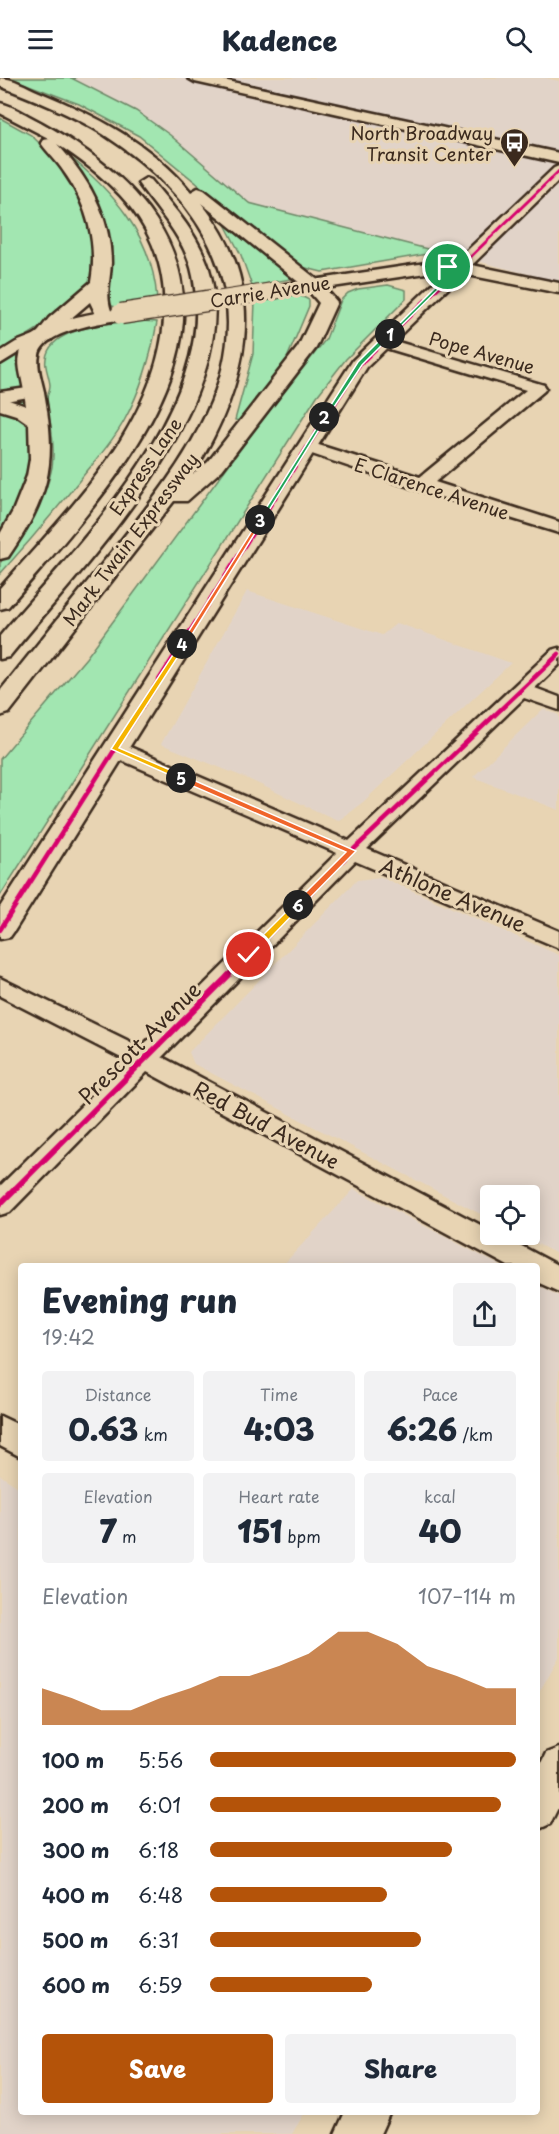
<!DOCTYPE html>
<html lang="en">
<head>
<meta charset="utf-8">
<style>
  body { margin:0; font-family:"Playpen Sans",sans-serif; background:#f2f2f3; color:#1f2937; height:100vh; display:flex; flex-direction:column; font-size:22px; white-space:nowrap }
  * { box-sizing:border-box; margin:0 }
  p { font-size:20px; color:#747a83 }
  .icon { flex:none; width:33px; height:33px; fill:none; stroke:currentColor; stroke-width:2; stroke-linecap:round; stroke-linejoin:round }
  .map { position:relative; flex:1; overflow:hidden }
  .details { position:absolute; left:18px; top:1185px; width:522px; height:852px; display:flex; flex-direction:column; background:#fff; border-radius:6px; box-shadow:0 3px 15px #0003 }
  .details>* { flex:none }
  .buttons { position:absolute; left:480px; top:1107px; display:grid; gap:12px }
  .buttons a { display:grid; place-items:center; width:60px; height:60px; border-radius:6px; background:#fff; box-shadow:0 3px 15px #0003; font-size:30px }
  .pin { position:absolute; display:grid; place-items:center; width:51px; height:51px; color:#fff; margin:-26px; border:3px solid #fff; border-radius:50%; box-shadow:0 2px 6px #0007 }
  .km { position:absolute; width:30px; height:30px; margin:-15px; border-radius:50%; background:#222; color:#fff; font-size:16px; line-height:30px; text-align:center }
  .round { display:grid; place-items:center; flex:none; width:63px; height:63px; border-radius:6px; background:#f2f2f3 }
  .head { display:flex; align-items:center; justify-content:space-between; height:102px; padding:0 24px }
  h1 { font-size:33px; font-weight:800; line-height:45px }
  .metrics { display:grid; grid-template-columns:repeat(3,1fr); gap:9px; height:102px; padding:6px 24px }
  .metrics div { display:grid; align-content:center; border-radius:6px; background:#f2f2f3; text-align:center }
  .metrics b { font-size:30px; font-weight:800 }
  .metrics small { font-size:16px; font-weight:400 }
  .metrics p { font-size:16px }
  .chart { height:168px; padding:12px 24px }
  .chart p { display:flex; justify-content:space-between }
  .chart svg { width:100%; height:108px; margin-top:6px; fill:#b45309; opacity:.7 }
  .cta { display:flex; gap:12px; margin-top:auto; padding:12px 24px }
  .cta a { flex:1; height:69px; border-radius:6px; background:#b45309; color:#fff; font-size:24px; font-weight:800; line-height:69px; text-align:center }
  .cta a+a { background:#f2f2f3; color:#1f2937 }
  ul { padding:0 24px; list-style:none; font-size:20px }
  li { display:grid; grid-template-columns:96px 72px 1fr; align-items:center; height:45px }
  li i { height:15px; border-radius:8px; background:#b45309 }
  header { display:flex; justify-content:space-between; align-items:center; height:78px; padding:0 24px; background:#fff; font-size:27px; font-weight:800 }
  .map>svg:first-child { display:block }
  .built { fill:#e1d3c8 }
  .green { fill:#a2e6b1; stroke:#6e8868; stroke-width:1.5 }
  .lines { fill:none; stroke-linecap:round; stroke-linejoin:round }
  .street-casing { stroke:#3b2a1e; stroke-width:5 }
  .secondary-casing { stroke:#3b2a1e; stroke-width:5 }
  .highway-casing { stroke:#3b2a1e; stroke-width:5 }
  .street { fill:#e8d4b3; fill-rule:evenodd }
  .secondary { fill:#e8d4b3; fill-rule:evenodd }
  .highway { fill:#e8d4b3; fill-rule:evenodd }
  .secondary-bridge-far1-casing { stroke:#3b2a1e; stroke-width:18; stroke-linecap:butt }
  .secondary-bridge-casing { stroke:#3b2a1e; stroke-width:23; stroke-linecap:butt }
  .secondary-bridge-far1 { stroke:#e8d4b3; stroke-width:16 }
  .secondary-bridge { stroke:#e8d4b3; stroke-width:20 }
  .cycleway-far3-casing { stroke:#e8d4b3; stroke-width:4.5 }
  .cycleway-far2-casing { stroke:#e8d4b3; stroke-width:6 }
  .cycleway-far1-casing { stroke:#e8d4b3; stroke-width:8 }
  .cycleway-casing { stroke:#e8d4b3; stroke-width:10 }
  .cycleway-far3 { stroke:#d6006c; stroke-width:3 }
  .cycleway-far2 { stroke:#d6006c; stroke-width:4 }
  .cycleway-far1 { stroke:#d6006c; stroke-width:4.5 }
  .cycleway { stroke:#d6006c; stroke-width:6 }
  .split-1 { fill:#22a559; stroke:#fff; stroke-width:1.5 }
  .split-2 { fill:#22a559; stroke:#fff; stroke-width:1.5 }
  .split-3 { fill:#22a559; stroke:#fff; stroke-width:1.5 }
  .split-4 { fill:#f0652b; stroke:#fff; stroke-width:1.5 }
  .split-5 { fill:#f5b400; stroke:#fff; stroke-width:1.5 }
  .split-6 { fill:#f0652b; stroke:#fff; stroke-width:1.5 }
  .split-7 { fill:#f5b400; stroke:#fff; stroke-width:1.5 }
  .labels { text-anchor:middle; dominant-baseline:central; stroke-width:6; stroke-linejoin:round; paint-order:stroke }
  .far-poi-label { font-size:18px; fill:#3b2a1e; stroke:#e8d4b3; text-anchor:end }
  .far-street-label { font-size:18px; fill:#3b2a1e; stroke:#e8d4b3 }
  .street-label { font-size:21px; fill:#3b2a1e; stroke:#e8d4b3 }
</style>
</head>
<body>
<header><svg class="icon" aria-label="menu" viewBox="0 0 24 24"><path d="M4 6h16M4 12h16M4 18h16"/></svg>Kadence<svg class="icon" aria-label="search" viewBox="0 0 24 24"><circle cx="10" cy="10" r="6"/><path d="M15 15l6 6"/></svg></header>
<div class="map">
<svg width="559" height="2056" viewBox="0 0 559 2056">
  <rect width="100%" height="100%" fill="#e8d4b3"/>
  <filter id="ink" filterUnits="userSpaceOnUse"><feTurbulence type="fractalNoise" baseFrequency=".0167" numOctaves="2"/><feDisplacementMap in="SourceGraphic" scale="12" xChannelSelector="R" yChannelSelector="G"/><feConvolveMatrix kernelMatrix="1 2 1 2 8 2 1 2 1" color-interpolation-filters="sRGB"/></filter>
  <g filter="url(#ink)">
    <g class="built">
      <polygon points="76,0 546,0 559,3 559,204 249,125 170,57 73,1"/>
      <polygon points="247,513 382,557 397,545 511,585 363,724 338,743 246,700 161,666"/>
      <polygon points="543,631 559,637 559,732 473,699"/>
      <polygon points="381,799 559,877 559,1177 520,1157 530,1156 530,1118 490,1118 490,1141 194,986 189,974 357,802"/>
      <polygon points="354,1111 501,1188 282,1188"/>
      <polygon points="537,1207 559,1218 559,1579 537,1618"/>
      <polygon points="0,1397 21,1411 21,2034 305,2034 292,2056 0,2056"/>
    </g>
    <g class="green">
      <polygon points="10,0 76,0 73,1 136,33 170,57 249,125 439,174 322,194 302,189 290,182 139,58 79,26"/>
      <path d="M0,40L31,57L64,89L84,122L96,177L91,206L44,247L20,262C19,270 17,278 17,285C18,299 25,313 27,326C34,379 28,410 0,455Z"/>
      <path d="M60,73H63C112,112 153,157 157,222L116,229L108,227L107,185Z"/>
      <polygon points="220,137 290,197 291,201 252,208 241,177"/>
      <polygon points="388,207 406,212 406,221 346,281 317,318 0,818 0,681 86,580 256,350 326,261 341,222 348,215 358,211"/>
      <polygon points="297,216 309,222 309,228 285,285 246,336 240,343 235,342 253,276 255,223"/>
      <path d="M142,243L157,244C151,279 141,312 124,343C113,363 97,381 83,398C56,432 29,464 0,496V485C20,457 46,424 52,389C54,376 53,361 51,348C50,341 46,332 46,325C46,319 50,313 50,307C49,296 43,288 47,276C56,248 118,244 142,243Z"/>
    </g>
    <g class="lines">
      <defs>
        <g id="street">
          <polygon points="44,253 52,258 49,261 26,270 0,286 0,274 16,264"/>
          <polygon points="381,259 544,307 546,310 544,313 435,404 559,444 559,455 415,411 300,372 298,368 306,363 420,399 526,312 376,267 373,264"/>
          <polygon points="34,309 42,314 40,317 0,324 0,314"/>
          <polygon points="559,570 559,587 535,610 559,619 559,632 524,620 367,771 559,853 559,870 355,783 162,979 490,1152 490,1156 499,1156 559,1188 559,1214 537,1204 537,1188 508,1188 147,994 10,1134 0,1137 0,1108 127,983 0,918 0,900 141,969 337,775 107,676 104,671 107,666 115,665 123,666 349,763 552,572"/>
          <polygon points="0,1338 21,1348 21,1379 0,1368"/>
          <polygon points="559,1670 559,1728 550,1746 537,1752 537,1693 546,1675"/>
          <polygon points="345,2034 390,2034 380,2056 335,2056"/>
        </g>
        <g id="secondary">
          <polygon points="188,0 214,0 559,75 559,85 195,4"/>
          <polygon points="559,88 559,102 472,187 559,205 559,215 463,196 367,289 15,852 10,859 0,861 0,829 353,282 444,195 426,195 279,217 273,216 270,212 273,208 426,185 454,185 554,90"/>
          <path d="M121,231L127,232L130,236L127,240C106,245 44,251 39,277C36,288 42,303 44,314L41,318H27L24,314C23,303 17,288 20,277C27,244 93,235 121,231Z"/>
        </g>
        <g id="highway">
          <path d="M0,0C13,0 27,9 39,14C95,37 152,66 191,114L198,110L204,112L319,203L337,224L316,270L222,392L187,423H174L9,635L0,638V613C35,569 70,526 105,482C142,436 181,390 206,336C262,217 205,122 103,56C71,36 35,22 0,8ZM201,125L307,211L319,225L298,269L208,384L193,396C247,308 273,212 201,125Z"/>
          <path d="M0,25C10,27 20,33 29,38C62,55 91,74 119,99C277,244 107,413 8,529L0,531V510C41,463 85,418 119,365C168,288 190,192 120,117C101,97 80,81 57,66C88,99 111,139 111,185C110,205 104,221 114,239L111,243H99L90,224L62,248L51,262H37L35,258L49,240L91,204C98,165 87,126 64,94C57,83 48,75 41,65L43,62L50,61L0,35Z"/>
          <path d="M146,100L151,102C175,131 202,160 211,198C241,329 86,484 9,579L0,581V558C77,466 220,329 193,198C186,161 159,135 138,105Z"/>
          <path d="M34,308L41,310L44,314C57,386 50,418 8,479L0,481V456L13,433L27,398L30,381L29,346L16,337L0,332V319L26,328L24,314L27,310Z"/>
        </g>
      </defs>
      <use href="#street" class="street-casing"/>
      <use href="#secondary" class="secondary-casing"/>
      <use href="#highway" class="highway-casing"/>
      <use href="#street" class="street"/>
      <use href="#secondary" class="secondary"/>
      <use href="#highway" class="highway"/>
      <defs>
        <polyline id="secondary-bridge-far1" points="203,224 279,212"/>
        <polyline id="secondary-bridge" points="121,236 213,222"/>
      </defs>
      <use href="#secondary-bridge-far1" class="secondary-bridge-far1-casing"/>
      <use href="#secondary-bridge" class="secondary-bridge-casing"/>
      <use href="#secondary-bridge-far1" class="secondary-bridge-far1"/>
      <use href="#secondary-bridge" class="secondary-bridge"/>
      <defs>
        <polyline id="cycleway-far3" points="424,224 559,93"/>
        <polyline id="cycleway-far2" points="214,516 360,286 426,222"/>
        <g id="cycleway-far1">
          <polyline points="0,852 215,514"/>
          <polyline points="227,898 352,773 559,576"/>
        </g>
        <polyline id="cycleway" points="0,1126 229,897"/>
      </defs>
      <use href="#cycleway-far3" class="cycleway-far3-casing"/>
      <use href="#cycleway-far2" class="cycleway-far2-casing"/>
      <use href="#cycleway-far1" class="cycleway-far1-casing"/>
      <use href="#cycleway" class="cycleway-casing"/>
      <use href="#cycleway-far3" class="cycleway-far3"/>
      <use href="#cycleway-far2" class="cycleway-far2"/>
      <use href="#cycleway-far1" class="cycleway-far1"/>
      <use href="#cycleway" class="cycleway"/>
    </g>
  </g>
  <polygon class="split-1" points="447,188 461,189 392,257 388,257 454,191 447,190"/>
  <polygon class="split-2" points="388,254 393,256 362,287 326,341 322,341 358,284"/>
  <polygon class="split-3" points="324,338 327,339 263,442 258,443"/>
  <polygon class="split-4" points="260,440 263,442 186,566 180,567"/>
  <polygon class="split-5" points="182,563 186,566 119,670 184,698 184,702 181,702 111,671"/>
  <polygon class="split-6" points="179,698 184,698 356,773 301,829 295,829 295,825 346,774 179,702"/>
  <polygon class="split-7" points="295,825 302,827 252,879 245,879 245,875"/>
  <defs>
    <symbol id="bus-pin" viewBox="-11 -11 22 30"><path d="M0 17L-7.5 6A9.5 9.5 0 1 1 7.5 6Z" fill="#3b2a1e" stroke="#e8d4b3"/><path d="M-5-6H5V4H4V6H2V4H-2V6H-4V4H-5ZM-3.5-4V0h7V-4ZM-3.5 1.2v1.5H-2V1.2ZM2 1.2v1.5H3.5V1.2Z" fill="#fff"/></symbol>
  </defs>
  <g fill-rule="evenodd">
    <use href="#bus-pin" x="498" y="48" width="33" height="45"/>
  </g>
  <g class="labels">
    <g class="far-poi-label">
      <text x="493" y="54">North Broadway<tspan x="493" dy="21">Transit Center</tspan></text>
    </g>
    <g class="far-street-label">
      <text transform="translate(270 213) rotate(-9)">Carrie Avenue</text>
      <text transform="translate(482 274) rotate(16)">Pope Avenue</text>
      <text transform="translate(145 388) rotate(-56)">Express Lane</text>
      <text transform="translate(432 410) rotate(18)">E Clarence Avenue</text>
      <text transform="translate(130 461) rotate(-53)">Mark Twain Expressway</text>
    </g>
    <g class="street-label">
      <text transform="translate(453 816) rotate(23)">Athlone Avenue</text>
      <text transform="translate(139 964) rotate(-45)">Prescott Avenue</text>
      <text transform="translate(267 1046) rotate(28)">Red Bud Avenue</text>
    </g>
  </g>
</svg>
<div class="buttons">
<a><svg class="icon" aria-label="locate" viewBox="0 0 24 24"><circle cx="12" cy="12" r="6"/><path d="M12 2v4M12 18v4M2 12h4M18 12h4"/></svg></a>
</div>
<div class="pin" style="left:448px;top:189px;background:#1e9e55"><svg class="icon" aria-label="arrive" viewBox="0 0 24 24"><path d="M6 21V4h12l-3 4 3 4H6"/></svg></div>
<div class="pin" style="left:249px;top:877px;background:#d93025"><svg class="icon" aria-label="check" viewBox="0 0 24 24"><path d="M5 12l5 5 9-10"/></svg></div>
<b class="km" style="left:390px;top:256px">1</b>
<b class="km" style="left:324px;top:339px">2</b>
<b class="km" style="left:260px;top:442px">3</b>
<b class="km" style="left:182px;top:566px">4</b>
<b class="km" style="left:181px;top:700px">5</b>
<b class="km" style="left:298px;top:827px">6</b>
<section class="details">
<div class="head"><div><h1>Evening run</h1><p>19:42</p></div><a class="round"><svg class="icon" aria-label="share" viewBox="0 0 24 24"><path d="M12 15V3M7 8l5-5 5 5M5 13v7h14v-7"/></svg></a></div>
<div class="metrics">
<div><p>Distance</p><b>0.63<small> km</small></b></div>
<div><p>Time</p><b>4:03</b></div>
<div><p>Pace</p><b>6:26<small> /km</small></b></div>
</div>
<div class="metrics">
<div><p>Elevation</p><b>7<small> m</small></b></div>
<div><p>Heart rate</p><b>151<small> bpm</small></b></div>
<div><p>kcal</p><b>40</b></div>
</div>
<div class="chart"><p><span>Elevation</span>107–114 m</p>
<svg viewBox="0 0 160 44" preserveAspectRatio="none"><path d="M0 44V29L10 33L20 38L30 38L40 33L50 29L60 24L70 24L80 20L90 15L100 6L110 6L120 11L130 20L140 24L150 29L160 29V44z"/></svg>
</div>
<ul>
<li><b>100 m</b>5:56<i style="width:100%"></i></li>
<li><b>200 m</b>6:01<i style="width:95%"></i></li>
<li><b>300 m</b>6:18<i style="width:79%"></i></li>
<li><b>400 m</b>6:48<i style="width:58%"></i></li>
<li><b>500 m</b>6:31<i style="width:69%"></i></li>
<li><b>600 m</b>6:59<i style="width:53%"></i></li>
</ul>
<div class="cta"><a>Save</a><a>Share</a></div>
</section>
</div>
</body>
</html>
